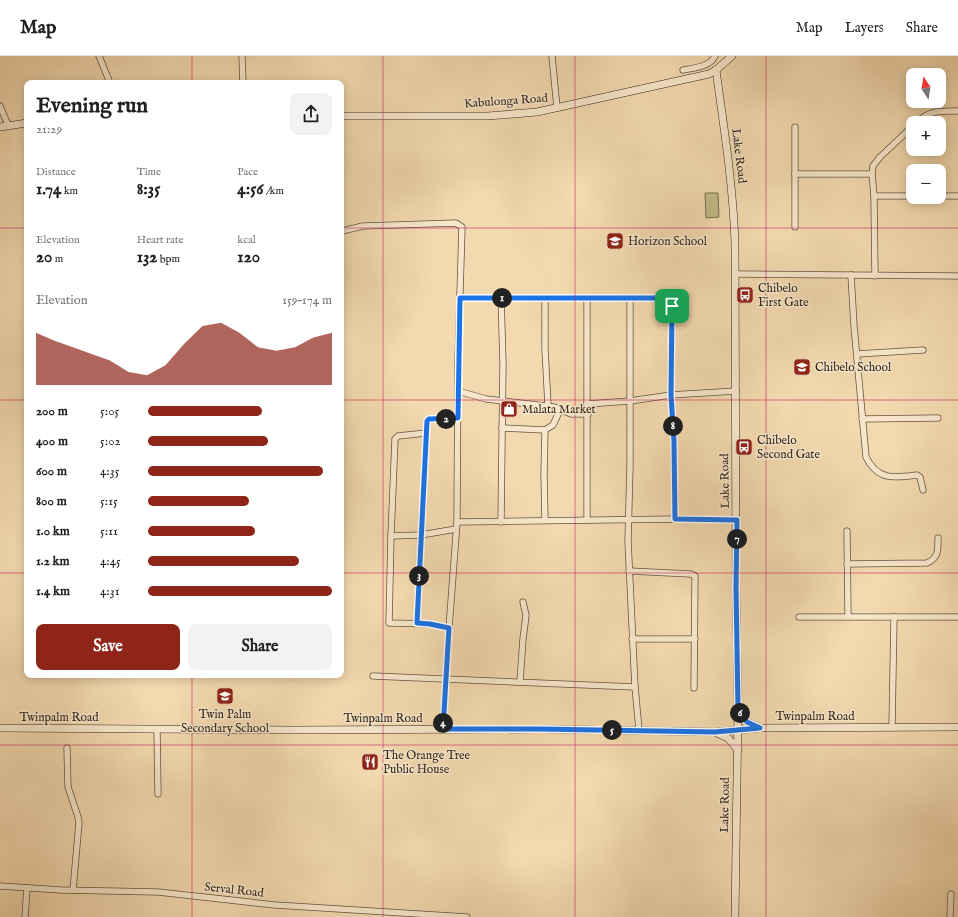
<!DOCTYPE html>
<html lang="en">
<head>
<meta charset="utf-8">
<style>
  body { margin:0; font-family:"IM FELL English",serif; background:#f2f2f2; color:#202124; height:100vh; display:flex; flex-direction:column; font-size:15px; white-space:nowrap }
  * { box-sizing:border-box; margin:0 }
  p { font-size:13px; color:#757577 }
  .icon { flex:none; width:22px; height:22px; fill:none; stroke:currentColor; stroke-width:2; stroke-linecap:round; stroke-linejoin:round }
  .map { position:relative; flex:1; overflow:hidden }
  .side { position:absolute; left:24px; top:24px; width:320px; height:598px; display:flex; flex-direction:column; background:#fff; border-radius:8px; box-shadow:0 2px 10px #0003 }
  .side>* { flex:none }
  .needle { width:26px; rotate:348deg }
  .fabs { position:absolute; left:906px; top:12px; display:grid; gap:8px }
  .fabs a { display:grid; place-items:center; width:40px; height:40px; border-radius:8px; background:#fff; box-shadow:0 2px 10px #0003; font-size:20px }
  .pin { position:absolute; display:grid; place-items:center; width:34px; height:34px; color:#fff; margin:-17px; border-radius:8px; box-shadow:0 2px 6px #0006 }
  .km { position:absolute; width:20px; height:20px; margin:-10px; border-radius:50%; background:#222; color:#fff; font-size:11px; line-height:20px; text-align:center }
  .round { display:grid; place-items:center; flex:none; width:42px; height:42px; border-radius:8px; background:#f2f2f2 }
  .summary { display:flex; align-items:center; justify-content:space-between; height:68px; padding:0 12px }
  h1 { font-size:22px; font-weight:700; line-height:30px }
  .figures { display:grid; grid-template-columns:repeat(3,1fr); gap:6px; height:68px; padding:4px 12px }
  .figures div { display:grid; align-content:center }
  .figures b { font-size:17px; font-weight:700 }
  .figures small { font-size:11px; font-weight:400 }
  .figures p { font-size:11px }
  .chart { height:112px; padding:8px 12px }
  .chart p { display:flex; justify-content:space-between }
  .chart svg { width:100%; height:72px; margin-top:4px; fill:#8f2418; opacity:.7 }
  .action { display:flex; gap:8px; margin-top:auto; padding:8px 12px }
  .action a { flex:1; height:46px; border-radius:8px; background:#8f2418; color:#fff; font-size:16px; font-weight:700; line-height:46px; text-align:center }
  .action a+a { background:#f2f2f2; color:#202124 }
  ul { padding:0 12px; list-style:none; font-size:13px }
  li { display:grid; grid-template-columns:64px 48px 1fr; align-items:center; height:30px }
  li i { height:10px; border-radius:5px; background:#8f2418 }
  header { display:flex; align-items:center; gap:24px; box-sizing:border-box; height:56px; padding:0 20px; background:#fff; border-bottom:1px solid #e0e0e0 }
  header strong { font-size:19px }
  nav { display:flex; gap:22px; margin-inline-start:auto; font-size:14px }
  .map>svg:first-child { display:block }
  .green { fill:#c2bd86; stroke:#7a7250 }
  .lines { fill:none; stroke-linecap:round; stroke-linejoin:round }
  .minor-casing { stroke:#62543f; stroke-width:7 }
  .secondary-casing { stroke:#31271a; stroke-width:8 }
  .minor { stroke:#f7e6cb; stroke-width:5.5 }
  .secondary { stroke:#f7e6cb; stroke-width:7 }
  .route-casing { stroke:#fff; stroke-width:8 }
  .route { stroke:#1a73e8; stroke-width:5 }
  .grid { fill:none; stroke:#c2185b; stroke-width:1; stroke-opacity:0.55 }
  .labels { text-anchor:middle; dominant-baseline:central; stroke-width:3; stroke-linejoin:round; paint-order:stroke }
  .street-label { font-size:12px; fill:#31271a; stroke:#f7e6cb }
  .poi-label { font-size:12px; fill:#31271a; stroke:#f7e6cb; text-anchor:start }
</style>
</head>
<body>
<header>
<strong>Map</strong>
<nav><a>Map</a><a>Layers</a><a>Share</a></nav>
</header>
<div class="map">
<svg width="958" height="861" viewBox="0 0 958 861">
  <rect width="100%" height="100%" fill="#f3d9af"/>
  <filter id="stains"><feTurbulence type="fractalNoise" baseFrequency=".005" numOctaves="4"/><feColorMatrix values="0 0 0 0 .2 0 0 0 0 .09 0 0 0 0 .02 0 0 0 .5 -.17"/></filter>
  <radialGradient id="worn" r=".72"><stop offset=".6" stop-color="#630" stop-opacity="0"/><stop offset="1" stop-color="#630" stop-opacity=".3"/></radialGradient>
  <polygon class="green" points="705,137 718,137 719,161 706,162"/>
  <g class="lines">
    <defs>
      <g id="minor">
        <polyline points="99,0 110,27"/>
        <polyline points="242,0 243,27"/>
        <polyline points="552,0 557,52"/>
        <path d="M683,14C693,12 710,11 715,0"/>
        <polyline points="0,50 8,69"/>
        <path d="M916,67C930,54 939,55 958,55"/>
        <polyline points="795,118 872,118"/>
        <polyline points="874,140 913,140"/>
        <polyline points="939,140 958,140"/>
        <polyline points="795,171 795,71"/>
        <polyline points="342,175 363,170 456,167 462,171 458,303 457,466 449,572 443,673"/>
        <polyline points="735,218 958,220"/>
        <path d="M851,219L854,270L866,401C878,425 894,422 917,419L920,421L923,434"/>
        <polyline points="875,220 874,140 872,118 873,110 880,101 913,70"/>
        <polyline points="460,242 667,242 671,244 672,250 671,339 674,385 675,463"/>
        <polyline points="501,242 503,307 501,466"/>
        <polyline points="545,242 545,293 548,349"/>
        <polyline points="630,242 630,410 628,485 635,631 639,674"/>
        <polyline points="857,298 923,294"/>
        <polyline points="458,335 486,343 554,351 571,358 588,358"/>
        <polyline points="587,348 630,345 671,339 736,335"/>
        <polyline points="862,363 938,362"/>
        <polyline points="502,372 545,374 553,369 560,354"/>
        <polyline points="545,374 544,418 545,464"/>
        <polyline points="426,377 398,380 395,383 391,480 389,567 430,568 449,572"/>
        <polyline points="587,464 587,242"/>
        <polyline points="457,466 675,463 737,464"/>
        <polyline points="847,475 848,560"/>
        <polyline points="391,480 421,479 456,473"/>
        <path d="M847,508L927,507C939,502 938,493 938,482"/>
        <polyline points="629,515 691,518 695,520 694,632"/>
        <polyline points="799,561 958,561"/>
        <polyline points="417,567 427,365 429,363 458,362"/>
        <polyline points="632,583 695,583"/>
        <polyline points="373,620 635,631"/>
        <polyline points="520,625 523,583 526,559 523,546"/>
        <polyline points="892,671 894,561"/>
        <polyline points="157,673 158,738"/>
        <polyline points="67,692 68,731 78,761 79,767 73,834"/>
        <polyline points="0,830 61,834 158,836 275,849 467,861"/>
        <polyline points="25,861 27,832"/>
        <polyline points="950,861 951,838"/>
      </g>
      <g id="secondary">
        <path d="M716,14C724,72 733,129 735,187L736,531L738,653L735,861"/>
        <polyline points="341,60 488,60 537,56 709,18 716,14 732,0"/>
        <polyline points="0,71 27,67"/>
        <polyline points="738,654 747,666 758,671"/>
        <polyline points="0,672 293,674 539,673 715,676 760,672 958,671"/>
        <polyline points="717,677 728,682 738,694"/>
      </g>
    </defs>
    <use href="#minor" class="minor-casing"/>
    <use href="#secondary" class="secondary-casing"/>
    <use href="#minor" class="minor"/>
    <use href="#secondary" class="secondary"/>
  </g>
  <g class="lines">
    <defs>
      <polygon id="route" points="460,242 667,242 671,244 672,250 671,339 674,385 675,463 737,464 736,531 738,653 747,666 760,672 715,676 539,673 443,673 449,572 430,568 417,567 427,365 429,363 458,362"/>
    </defs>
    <use href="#route" class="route-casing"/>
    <use href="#route" class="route"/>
  </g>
  <path class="grid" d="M192,0V27M383,0V861M575,0V861M766,0V861M0,172H27M341,172H958M0,344H27M341,344H958M0,517H27M341,517H958M192,619V861M0,689H958"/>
  <defs>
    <symbol id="school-square" viewBox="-11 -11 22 22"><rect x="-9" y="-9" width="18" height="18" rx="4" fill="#8f2418" stroke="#f7e6cb"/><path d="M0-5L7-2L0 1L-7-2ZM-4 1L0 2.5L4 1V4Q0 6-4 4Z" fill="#fff"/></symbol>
    <symbol id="bus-square" viewBox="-11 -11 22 22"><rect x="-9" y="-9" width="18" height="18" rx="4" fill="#8f2418" stroke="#f7e6cb"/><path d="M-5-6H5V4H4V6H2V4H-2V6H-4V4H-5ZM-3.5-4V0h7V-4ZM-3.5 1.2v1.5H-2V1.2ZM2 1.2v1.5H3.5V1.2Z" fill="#fff"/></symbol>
    <symbol id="shop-square" viewBox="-11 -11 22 22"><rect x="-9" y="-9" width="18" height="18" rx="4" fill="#8f2418" stroke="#f7e6cb"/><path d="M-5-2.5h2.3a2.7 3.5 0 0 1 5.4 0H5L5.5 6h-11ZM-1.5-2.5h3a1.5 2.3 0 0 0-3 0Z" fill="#fff"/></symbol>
    <symbol id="restaurant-square" viewBox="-11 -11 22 22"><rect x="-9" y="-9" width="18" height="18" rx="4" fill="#8f2418" stroke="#f7e6cb"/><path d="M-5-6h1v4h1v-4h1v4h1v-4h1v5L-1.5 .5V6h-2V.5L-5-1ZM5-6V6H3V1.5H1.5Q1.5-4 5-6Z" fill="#fff"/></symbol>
  </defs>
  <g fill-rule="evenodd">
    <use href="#school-square" x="605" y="175" width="20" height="20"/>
    <use href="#bus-square" x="735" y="229" width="20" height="20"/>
    <use href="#school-square" x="792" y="301" width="20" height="20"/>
    <use href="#shop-square" x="499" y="343" width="20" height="20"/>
    <use href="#bus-square" x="734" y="381" width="20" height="20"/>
    <use href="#school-square" x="215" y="630" width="20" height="20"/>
    <use href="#restaurant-square" x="360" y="696" width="20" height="20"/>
  </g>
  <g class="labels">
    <g class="street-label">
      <text transform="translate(506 45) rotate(-4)">Kabulonga Road</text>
      <text transform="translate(739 100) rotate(83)">Lake Road</text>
      <text transform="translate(725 425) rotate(-91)">Lake Road</text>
      <text x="815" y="660">Twinpalm Road</text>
      <text x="59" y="661">Twinpalm Road</text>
      <text x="383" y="662">Twinpalm Road</text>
      <text transform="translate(725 749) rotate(-89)">Lake Road</text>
      <text transform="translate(234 834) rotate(6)">Serval Road</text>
    </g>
    <g class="poi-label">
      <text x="628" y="185">Horizon School</text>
      <text x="758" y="232">Chibelo<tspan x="758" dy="14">First Gate</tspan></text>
      <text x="815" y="311">Chibelo School</text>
      <text x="522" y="353">Malata Market</text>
      <text x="757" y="384">Chibelo<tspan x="757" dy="14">Second Gate</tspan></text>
      <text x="225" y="658" text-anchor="middle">Twin Palm<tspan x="225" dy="14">Secondary School</tspan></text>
      <text x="383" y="699">The Orange Tree<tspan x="383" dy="14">Public House</tspan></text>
    </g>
  </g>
  <rect width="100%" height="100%" filter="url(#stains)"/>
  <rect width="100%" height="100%" fill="url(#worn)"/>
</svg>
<div class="fabs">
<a><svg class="needle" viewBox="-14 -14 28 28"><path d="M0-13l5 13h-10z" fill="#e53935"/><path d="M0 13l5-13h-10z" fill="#757577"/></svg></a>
<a>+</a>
<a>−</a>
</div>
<div class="pin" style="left:672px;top:250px;background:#1e9e55"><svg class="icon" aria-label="arrive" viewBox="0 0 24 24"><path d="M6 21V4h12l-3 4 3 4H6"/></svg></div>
<b class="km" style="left:502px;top:242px">1</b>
<b class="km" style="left:446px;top:363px">2</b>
<b class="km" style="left:419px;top:520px">3</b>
<b class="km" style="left:443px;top:667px">4</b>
<b class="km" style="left:612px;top:674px">5</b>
<b class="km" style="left:740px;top:657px">6</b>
<b class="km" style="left:737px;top:483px">7</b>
<b class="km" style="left:673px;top:370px">8</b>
<section class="side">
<div class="summary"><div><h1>Evening run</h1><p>21:29</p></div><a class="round"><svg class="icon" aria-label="share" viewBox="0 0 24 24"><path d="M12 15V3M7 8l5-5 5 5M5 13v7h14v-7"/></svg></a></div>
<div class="figures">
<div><p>Distance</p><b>1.74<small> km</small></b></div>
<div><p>Time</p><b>8:35</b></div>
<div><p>Pace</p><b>4:56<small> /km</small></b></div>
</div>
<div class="figures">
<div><p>Elevation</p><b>20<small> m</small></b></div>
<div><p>Heart rate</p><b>132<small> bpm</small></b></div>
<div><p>kcal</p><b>120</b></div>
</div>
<div class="chart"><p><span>Elevation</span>159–174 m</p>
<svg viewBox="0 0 160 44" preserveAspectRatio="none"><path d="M0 44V12L10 17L20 21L30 25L40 29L50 36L60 38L70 32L80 19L90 8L100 6L110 12L120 21L130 23L140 21L150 15L160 12V44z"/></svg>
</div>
<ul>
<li><b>200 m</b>5:05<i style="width:62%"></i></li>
<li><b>400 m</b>5:02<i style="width:65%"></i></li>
<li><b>600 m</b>4:35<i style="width:95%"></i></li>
<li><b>800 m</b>5:15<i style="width:55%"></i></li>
<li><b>1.0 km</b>5:11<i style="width:58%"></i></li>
<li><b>1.2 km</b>4:45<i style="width:82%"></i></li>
<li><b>1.4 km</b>4:31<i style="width:100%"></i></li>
</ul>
<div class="action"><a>Save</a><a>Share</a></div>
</section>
</div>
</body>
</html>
